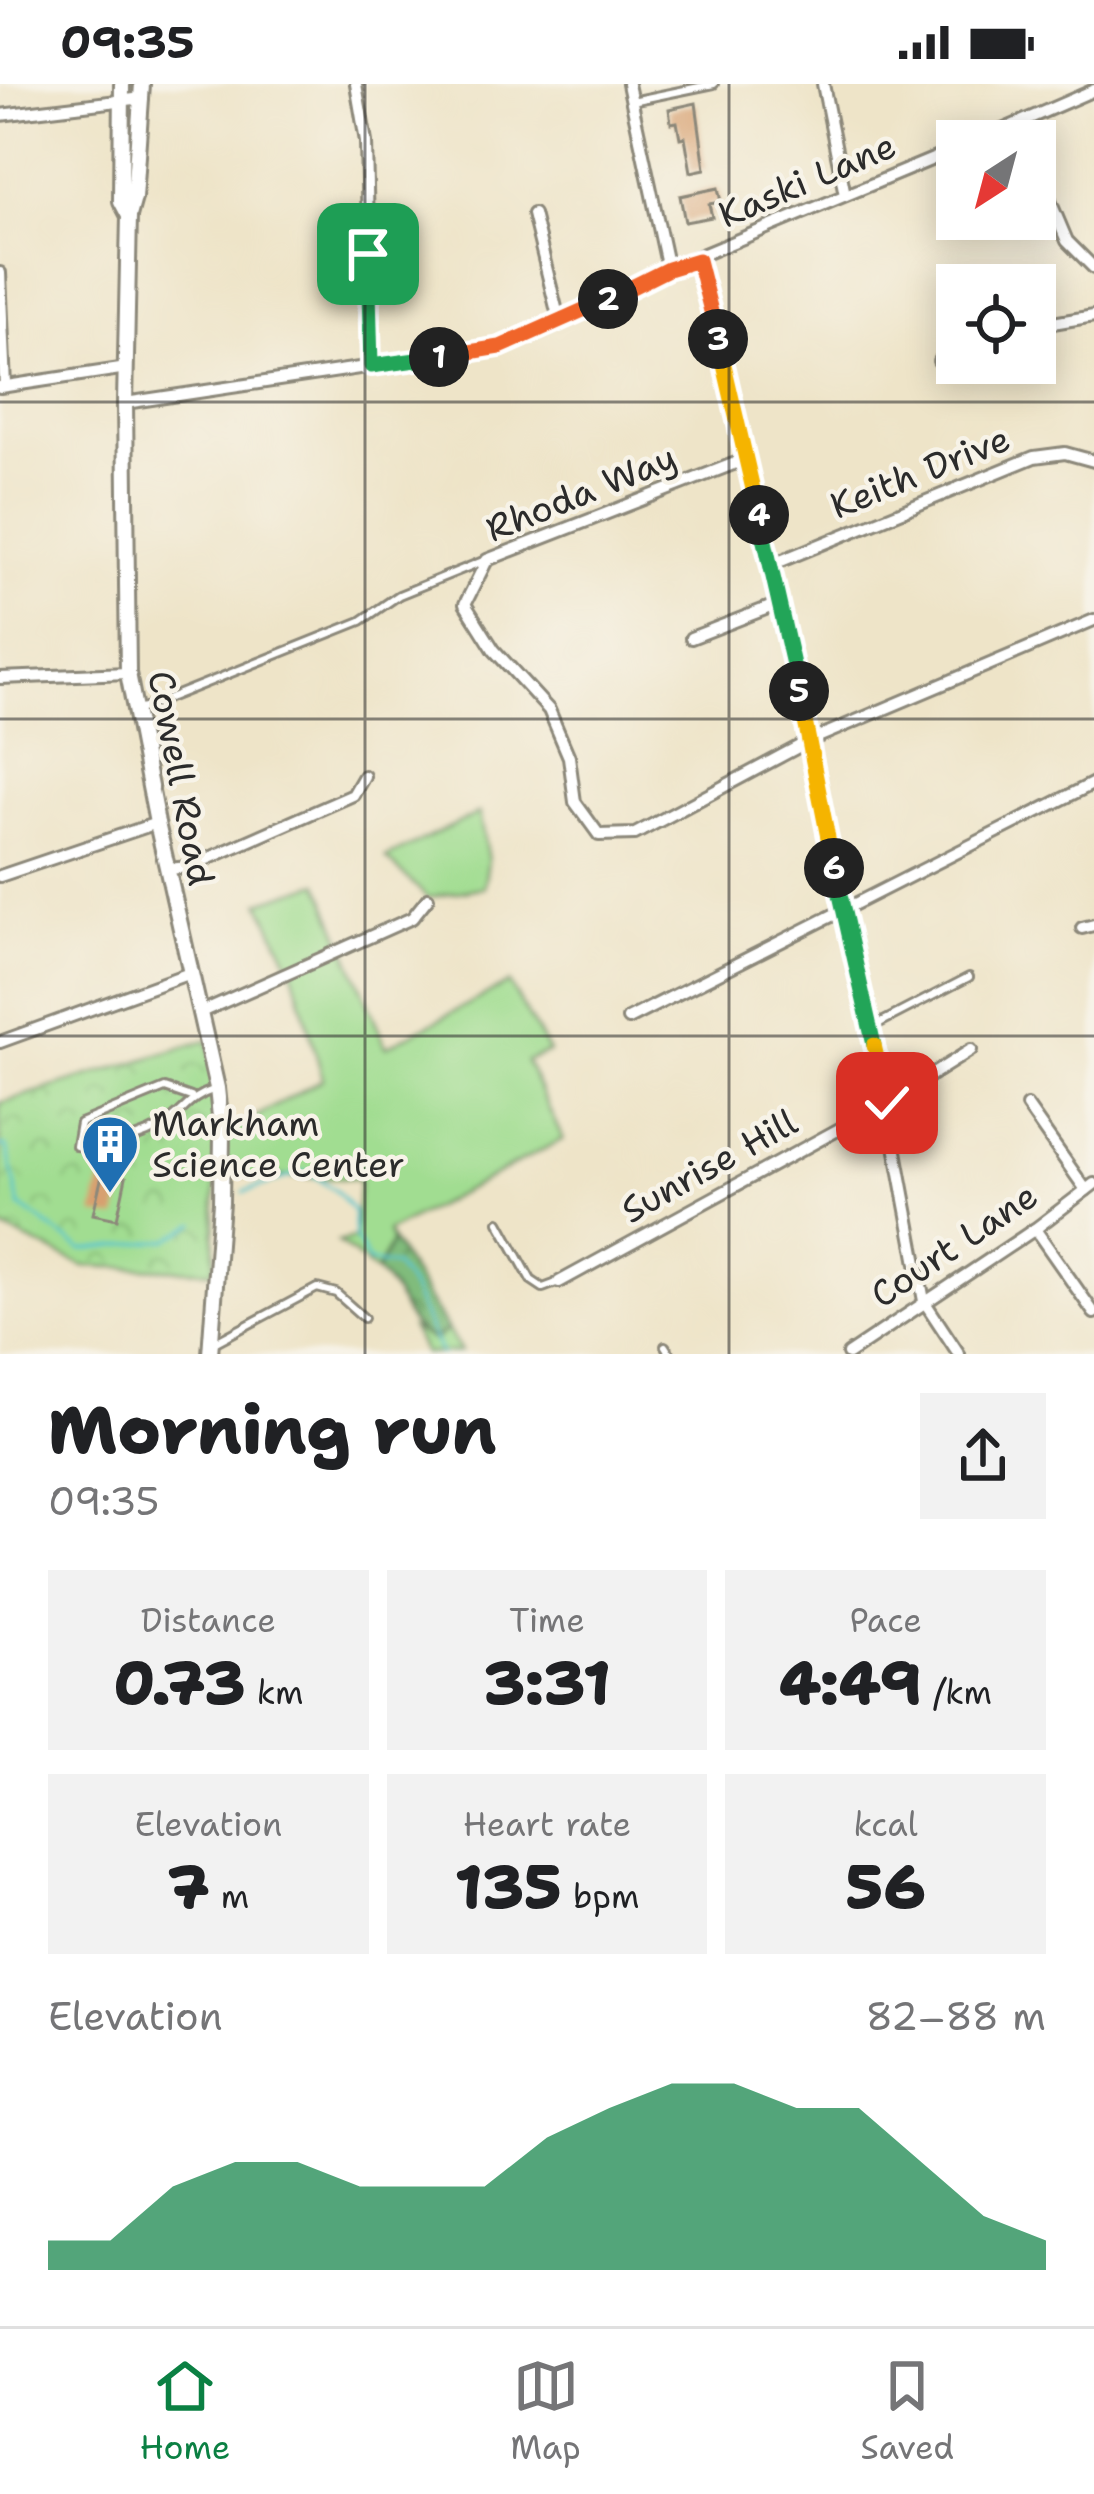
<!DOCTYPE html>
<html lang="en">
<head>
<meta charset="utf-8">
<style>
  body { margin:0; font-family:"Shantell Sans",sans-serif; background:#f2f2f2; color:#202124; height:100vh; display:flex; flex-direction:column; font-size:45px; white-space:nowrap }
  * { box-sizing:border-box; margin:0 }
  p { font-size:39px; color:#757577 }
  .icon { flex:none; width:66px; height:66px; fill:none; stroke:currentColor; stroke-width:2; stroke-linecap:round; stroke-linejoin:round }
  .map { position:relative; height:1270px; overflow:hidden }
  .panel { display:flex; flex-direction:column; background:#fff; flex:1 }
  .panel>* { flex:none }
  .needle { width:78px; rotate:216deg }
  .controls { position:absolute; left:936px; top:36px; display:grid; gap:24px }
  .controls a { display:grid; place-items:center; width:120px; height:120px; border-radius:0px; background:#fff; box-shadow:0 6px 30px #0003; font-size:60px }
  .pin { position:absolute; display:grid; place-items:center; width:102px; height:102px; color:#fff; margin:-51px; border-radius:24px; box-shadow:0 6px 18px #0006 }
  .km { position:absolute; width:60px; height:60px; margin:-30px; border-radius:50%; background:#222; color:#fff; font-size:33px; line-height:60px; text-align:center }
  .round { display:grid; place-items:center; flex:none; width:126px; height:126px; border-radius:0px; background:#f2f2f2 }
  .overview { display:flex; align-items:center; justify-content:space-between; height:204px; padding:0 48px }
  h1 { font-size:66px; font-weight:800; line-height:90px }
  .figures { display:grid; grid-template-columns:repeat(3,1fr); gap:18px; height:204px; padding:12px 48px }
  .figures div { display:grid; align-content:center; border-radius:0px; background:#f2f2f2; text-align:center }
  .figures b { font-size:60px; font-weight:800 }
  .figures small { font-size:33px; font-weight:400 }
  .figures p { font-size:33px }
  .chart { height:336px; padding:24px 48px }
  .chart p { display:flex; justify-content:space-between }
  .chart svg { width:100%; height:216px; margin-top:12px; fill:#0b8043; opacity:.7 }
  .status { display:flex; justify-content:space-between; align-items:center; height:84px; padding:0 60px; background:#fff; direction:ltr }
  .status svg { height:33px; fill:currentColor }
  .tabs { display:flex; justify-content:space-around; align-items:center; height:168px; border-top:3px solid #e0e0e0; background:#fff; font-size:33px; color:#757577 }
  .tabs a { display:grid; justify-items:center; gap:6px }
  .tabs .active { color:#0b8043 }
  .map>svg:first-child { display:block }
  .grass { fill:#a1dd91; stroke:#66845e; stroke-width:3 }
  .forest { fill:url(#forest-crowns); stroke:#567453; stroke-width:3 }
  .park { fill:url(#park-crowns); stroke:#66845e; stroke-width:3 }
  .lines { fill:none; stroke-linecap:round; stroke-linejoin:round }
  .stream { stroke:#58c6ce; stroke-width:3 }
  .building { fill:#d7a06f }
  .service-casing { stroke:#8c887a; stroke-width:12 }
  .minor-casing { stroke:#8c887a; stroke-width:16 }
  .tertiary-casing { stroke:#8c887a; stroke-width:20 }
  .service { stroke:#fff; stroke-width:6 }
  .minor { stroke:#fff; stroke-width:10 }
  .tertiary { stroke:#fff; stroke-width:14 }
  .split-1-casing { stroke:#fff; stroke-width:24 }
  .split-2-casing { stroke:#fff; stroke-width:24 }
  .split-3-casing { stroke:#fff; stroke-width:24 }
  .split-4-casing { stroke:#fff; stroke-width:24 }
  .split-5-casing { stroke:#fff; stroke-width:24 }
  .split-6-casing { stroke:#fff; stroke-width:24 }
  .split-7-casing { stroke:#fff; stroke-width:24 }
  .split-8-casing { stroke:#fff; stroke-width:24 }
  .split-1 { stroke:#22a559; stroke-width:15 }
  .split-2 { stroke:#f0652b; stroke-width:15 }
  .split-3 { stroke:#f0652b; stroke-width:15 }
  .split-4 { stroke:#f5b400; stroke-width:15 }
  .split-5 { stroke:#22a559; stroke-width:15 }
  .split-6 { stroke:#f5b400; stroke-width:15 }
  .split-7 { stroke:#22a559; stroke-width:15 }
  .split-8 { stroke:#f5b400; stroke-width:15 }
  .grid { fill:none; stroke:#2b2b2b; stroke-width:3; stroke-opacity:0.55 }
  .labels { text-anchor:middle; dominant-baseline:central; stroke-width:9; stroke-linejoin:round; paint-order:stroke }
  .street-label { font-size:36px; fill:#2b2b2b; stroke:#f7f3e8 }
  .poi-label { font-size:36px; fill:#2b2b2b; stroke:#f7f3e8; text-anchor:start }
</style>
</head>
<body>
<div class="status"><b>09:35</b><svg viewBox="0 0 49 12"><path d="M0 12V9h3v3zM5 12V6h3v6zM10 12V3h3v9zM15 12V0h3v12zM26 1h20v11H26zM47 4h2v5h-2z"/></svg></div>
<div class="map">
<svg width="1094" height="1270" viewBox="0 0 1094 1270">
  <defs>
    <pattern id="forest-crowns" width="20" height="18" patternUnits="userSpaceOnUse" patternTransform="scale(3)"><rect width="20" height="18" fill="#80bc7b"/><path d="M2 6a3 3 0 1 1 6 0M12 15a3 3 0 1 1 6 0" fill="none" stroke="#699965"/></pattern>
    <pattern id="park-crowns" width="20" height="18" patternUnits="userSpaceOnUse" patternTransform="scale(3)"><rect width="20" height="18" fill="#a1dd91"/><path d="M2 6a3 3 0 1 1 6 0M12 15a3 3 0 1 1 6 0" fill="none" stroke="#8bbe7d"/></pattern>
  </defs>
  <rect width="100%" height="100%" fill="#f7f3e8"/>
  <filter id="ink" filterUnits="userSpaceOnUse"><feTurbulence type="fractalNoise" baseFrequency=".00833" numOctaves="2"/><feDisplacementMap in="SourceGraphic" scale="24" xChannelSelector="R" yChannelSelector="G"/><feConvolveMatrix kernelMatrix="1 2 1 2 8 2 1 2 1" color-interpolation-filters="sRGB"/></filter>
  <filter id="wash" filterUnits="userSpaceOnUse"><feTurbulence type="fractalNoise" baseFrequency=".004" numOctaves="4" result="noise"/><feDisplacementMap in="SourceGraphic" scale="48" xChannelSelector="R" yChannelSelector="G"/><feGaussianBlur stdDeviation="2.7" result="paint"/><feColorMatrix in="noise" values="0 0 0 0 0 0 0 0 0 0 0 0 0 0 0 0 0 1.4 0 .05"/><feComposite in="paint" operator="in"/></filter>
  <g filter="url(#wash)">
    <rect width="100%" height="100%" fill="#eee4c8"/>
    <g class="grass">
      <polygon points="479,729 488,776 484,803 428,814 386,774"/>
      <polygon points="319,799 386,963 509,899 549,968 526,977 563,1055 387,1148 392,1157 376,1188 338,1158 355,1154 359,1095 221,1091 222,1052 323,995 293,887 260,818"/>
      <polygon points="412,1245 434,1257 447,1245 461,1268 424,1270"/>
    </g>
    <path class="forest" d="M392,1157L447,1245L434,1257C397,1237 405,1212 376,1188Z"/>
    <polygon class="park" points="208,956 217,1004 214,1187 84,1182 0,1143 0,1019"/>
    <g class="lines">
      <g class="stream">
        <polyline points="0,1062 7,1063 20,1122 82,1166 168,1156 196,1139"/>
        <polyline points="244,1108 306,1087 336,1107 353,1127 355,1154 369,1178 395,1182 412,1206 441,1270"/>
      </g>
    </g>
    <g id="blocks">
      <g class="building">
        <polygon points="696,19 705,85 691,88 685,53 680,54 677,38 671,39 669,25"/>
        <polygon points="718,104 721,118 709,120 712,133 685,138 680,112"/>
        <polygon points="103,1087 126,1093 117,1135 93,1130"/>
      </g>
    </g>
  </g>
  <g filter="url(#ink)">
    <use href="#blocks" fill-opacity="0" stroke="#8c887a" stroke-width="3"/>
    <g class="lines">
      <defs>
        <g id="service">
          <polyline points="632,17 714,0"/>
          <polyline points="139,626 361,537 399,511 483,477"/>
          <polyline points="870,944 969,893"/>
          <path d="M191,1013L165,1004L80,1039L76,1062C103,1065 145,1054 168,1038C186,1025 191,1013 213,1006"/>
          <polyline points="499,1138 531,1196 543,1204 559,1198"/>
          <polyline points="212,1260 317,1204 336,1209 364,1234"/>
          <polyline points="665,1262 670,1270"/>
        </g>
        <g id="minor">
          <polyline points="356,0 366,58 371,282"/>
          <polyline points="628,0 668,185"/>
          <polyline points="823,0 845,111"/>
          <polyline points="0,31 143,14"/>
          <polyline points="977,57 1094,6"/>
          <polyline points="1035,81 1067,157 1094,184"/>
          <polyline points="533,130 559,236"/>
          <polyline points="698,176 811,656 842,826 887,1019 924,1217 959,1270"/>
          <polyline points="0,189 5,302"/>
          <polyline points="1035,242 1094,232"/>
          <polyline points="939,277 957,274"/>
          <polyline points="0,303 127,284"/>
          <polyline points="125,319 500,263 668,185 957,65"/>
          <polyline points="746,375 487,476 465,520 494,566 549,626 569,673 575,718 599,751 635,750 811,656 1094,536"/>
          <polyline points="771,481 1034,373 1065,369 1094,377"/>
          <polyline points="691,554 778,520"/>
          <polyline points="0,594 128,589"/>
          <polyline points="168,785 189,783 353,711 364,692"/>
          <polyline points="0,792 157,739"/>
          <polyline points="1082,844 1094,841"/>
          <polyline points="201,928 412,834 428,814"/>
          <polyline points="628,935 1094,699"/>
          <polyline points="0,958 190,889"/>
          <polyline points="1027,1022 1086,1106"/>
          <polyline points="1035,1145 1094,1229"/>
          <polyline points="559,1198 887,1019 971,966"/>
          <polyline points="848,1270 1035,1145 1094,1100"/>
        </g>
        <g id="tertiary">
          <polyline points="122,0 121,117 129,132"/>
          <polyline points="142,0 134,114 129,132 125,319 128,589 157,739 217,1004 222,1052 221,1118 210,1270"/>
        </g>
      </defs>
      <use href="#service" class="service-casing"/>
      <use href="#minor" class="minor-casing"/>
      <use href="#tertiary" class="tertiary-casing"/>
      <use href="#service" class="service"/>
      <use href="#minor" class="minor"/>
      <use href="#tertiary" class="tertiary"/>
    </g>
  </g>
  <g class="lines" filter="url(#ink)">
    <defs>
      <polyline id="split-1" points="368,170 371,282 439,273"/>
      <polyline id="split-2" points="439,273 500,263 608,215"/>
      <polyline id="split-3" points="608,215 668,185 698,176 718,255"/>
      <polyline id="split-4" points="718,255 759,431"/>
      <polyline id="split-5" points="759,431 799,607"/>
      <polyline id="split-6" points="799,607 834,784"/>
      <polyline id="split-7" points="834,784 874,961"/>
      <polyline id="split-8" points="874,961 887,1019"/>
    </defs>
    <use href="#split-1" class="split-1-casing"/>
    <use href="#split-2" class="split-2-casing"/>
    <use href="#split-3" class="split-3-casing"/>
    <use href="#split-4" class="split-4-casing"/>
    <use href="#split-5" class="split-5-casing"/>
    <use href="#split-6" class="split-6-casing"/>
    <use href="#split-7" class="split-7-casing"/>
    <use href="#split-8" class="split-8-casing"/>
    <use href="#split-1" class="split-1"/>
    <use href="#split-2" class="split-2"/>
    <use href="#split-3" class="split-3"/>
    <use href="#split-4" class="split-4"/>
    <use href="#split-5" class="split-5"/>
    <use href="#split-6" class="split-6"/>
    <use href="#split-7" class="split-7"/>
    <use href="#split-8" class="split-8"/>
  </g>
  <path class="grid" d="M365,0V1270M729,0V1270M0,318H1094M0,635H1094M0,952H1094"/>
  <defs>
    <symbol id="building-pin" viewBox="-11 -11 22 30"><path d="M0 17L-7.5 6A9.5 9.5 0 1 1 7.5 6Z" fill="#1f6fb2" stroke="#f7f3e8"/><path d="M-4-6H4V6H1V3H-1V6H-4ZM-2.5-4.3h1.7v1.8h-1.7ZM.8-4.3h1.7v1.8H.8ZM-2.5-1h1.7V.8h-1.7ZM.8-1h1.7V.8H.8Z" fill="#fff"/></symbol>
  </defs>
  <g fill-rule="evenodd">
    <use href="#building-pin" x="77" y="1027" width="66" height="90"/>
  </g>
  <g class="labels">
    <g class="street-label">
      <text transform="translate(807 96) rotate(-23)">Kaski Lane</text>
      <text transform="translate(920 388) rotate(-22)">Keith Drive</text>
      <text transform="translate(581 409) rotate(-22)">Rhoda Way</text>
      <text transform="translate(181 694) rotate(79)">Cowell Road</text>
      <text transform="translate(709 1082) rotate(-29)">Sunrise Hill</text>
      <text transform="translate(954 1161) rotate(-34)">Court Lane</text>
    </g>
    <g class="poi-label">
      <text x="152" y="1039">Markham<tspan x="152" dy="41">Science Center</tspan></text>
    </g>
  </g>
</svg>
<div class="controls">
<a><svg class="needle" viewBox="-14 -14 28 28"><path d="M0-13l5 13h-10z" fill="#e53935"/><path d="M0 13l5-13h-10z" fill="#757577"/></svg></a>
<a><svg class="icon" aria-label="locate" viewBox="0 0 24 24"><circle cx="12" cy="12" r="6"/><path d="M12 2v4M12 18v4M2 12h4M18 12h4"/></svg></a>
</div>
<div class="pin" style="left:368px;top:170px;background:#1e9e55"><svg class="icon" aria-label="arrive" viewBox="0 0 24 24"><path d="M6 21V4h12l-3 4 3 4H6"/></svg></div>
<div class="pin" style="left:887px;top:1019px;background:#d93025"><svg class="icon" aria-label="check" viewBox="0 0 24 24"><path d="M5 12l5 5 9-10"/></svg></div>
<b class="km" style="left:439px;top:273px">1</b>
<b class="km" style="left:608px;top:215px">2</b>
<b class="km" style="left:718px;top:255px">3</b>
<b class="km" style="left:759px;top:431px">4</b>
<b class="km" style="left:799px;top:607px">5</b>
<b class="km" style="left:834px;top:784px">6</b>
</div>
<section class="panel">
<div class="overview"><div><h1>Morning run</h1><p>09:35</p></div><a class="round"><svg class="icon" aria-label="share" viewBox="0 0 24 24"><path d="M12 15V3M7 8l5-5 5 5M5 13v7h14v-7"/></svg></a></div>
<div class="figures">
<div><p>Distance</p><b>0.73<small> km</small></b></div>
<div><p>Time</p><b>3:31</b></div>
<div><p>Pace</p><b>4:49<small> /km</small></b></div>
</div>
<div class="figures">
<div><p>Elevation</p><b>7<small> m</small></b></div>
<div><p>Heart rate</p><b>135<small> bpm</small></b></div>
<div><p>kcal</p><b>56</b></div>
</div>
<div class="chart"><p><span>Elevation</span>82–88 m</p>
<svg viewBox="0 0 160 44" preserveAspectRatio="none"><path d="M0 44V38L10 38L20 27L30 22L40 22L50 27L60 27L70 27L80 17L90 11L100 6L110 6L120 11L130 11L140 22L150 33L160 38V44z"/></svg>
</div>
</section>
<nav class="tabs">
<a class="active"><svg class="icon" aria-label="home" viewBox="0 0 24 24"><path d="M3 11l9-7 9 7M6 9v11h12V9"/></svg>Home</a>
<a><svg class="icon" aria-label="map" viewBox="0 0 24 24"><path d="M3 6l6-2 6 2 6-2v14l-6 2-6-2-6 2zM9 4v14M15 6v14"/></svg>Map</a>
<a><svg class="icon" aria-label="saved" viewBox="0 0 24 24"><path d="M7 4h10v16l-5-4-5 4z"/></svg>Saved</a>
</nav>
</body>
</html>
